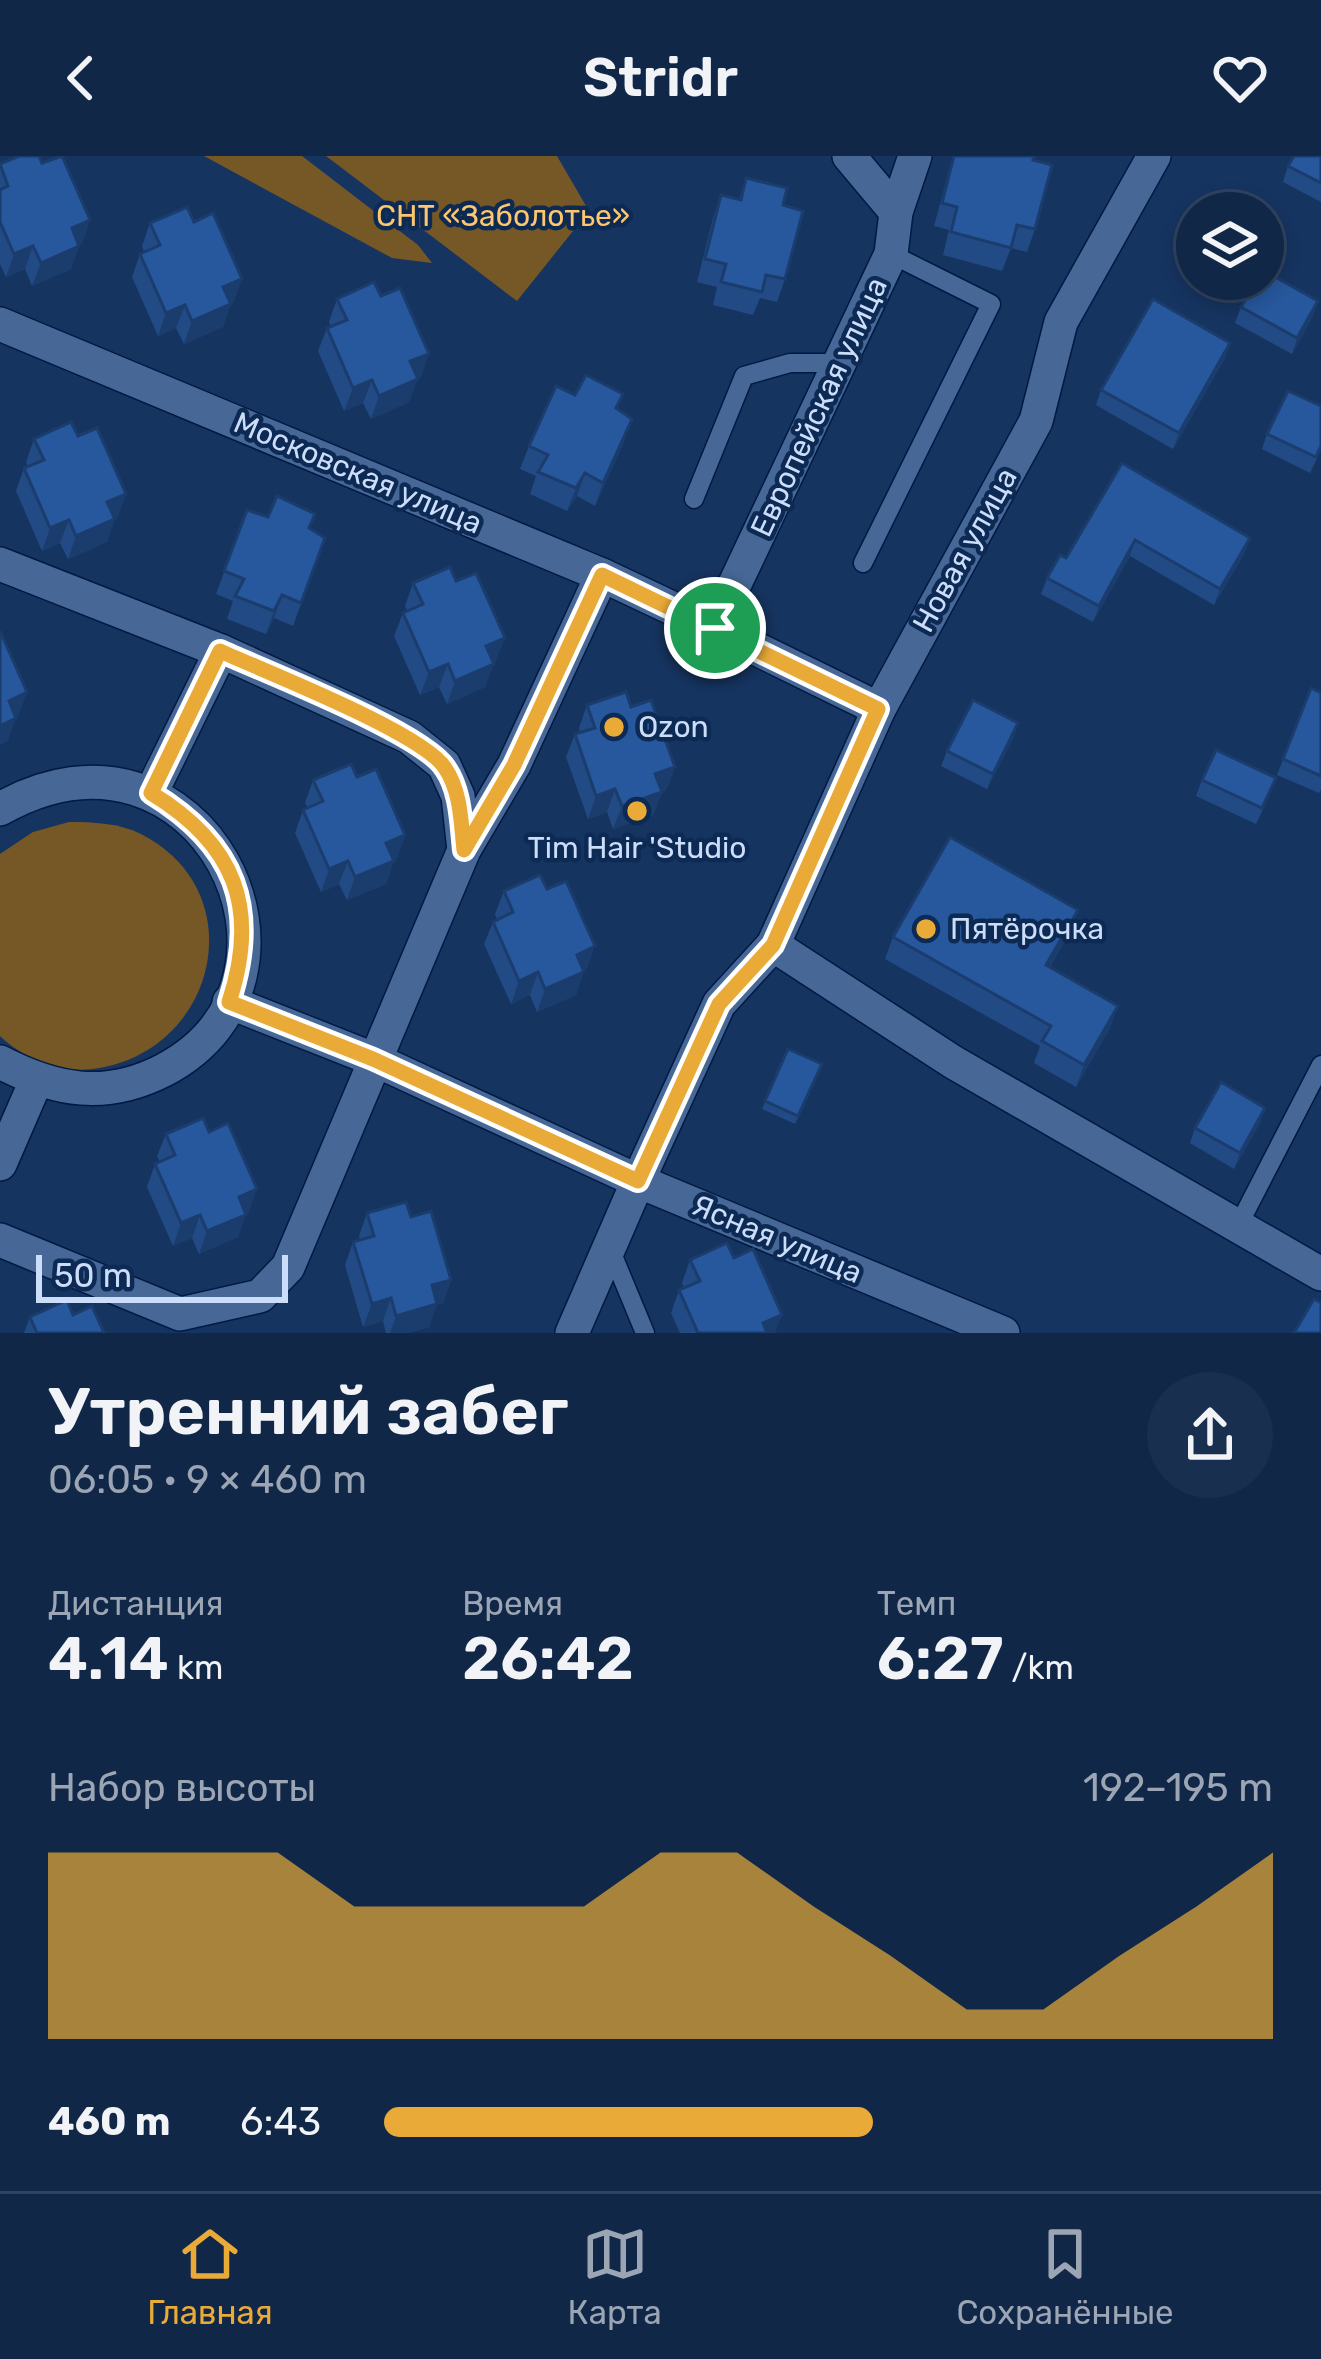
<!DOCTYPE html>
<html lang="ru">
<head>
<meta charset="utf-8">
<style>
  body { margin:0; font-family:Rubik,sans-serif; background:#192f4f; color:#f1f3f6; height:100vh; display:flex; flex-direction:column; font-size:45px; white-space:nowrap }
  * { box-sizing:border-box; margin:0 }
  p { font-size:39px; color:#9ca5b4 }
  .icon { flex:none; width:66px; height:66px; fill:none; stroke:currentColor; stroke-width:2; stroke-linecap:round; stroke-linejoin:round }
  .map { position:relative; height:1177px; overflow:hidden }
  .side { display:flex; flex-direction:column; background:#102748; flex:1 }
  .side>* { flex:none }
  .tools { position:absolute; left:1176px; top:36px; display:grid; gap:24px }
  .tools a { display:grid; place-items:center; width:108px; height:108px; border-radius:50%; background:#102748; box-shadow:0 6px 18px #0003,0 0 0 3px #304460; font-size:60px }
  .scale { position:absolute; left:36px; bottom:30px; width:252px; box-sizing:border-box; padding-left:12px; border:6px solid #cbddf9; border-top:0; font-size:33px; line-height:42px; white-space:nowrap; color:#cbddf9; -webkit-text-stroke:9px #0c2a54; paint-order:stroke }
  .pin { position:absolute; display:grid; place-items:center; width:102px; height:102px; color:#fff; margin:-51px; border:6px solid #fff; border-radius:50%; box-shadow:0 3px 12px #0007 }
  .round { display:grid; place-items:center; flex:none; width:126px; height:126px; border-radius:63px; background:#192f4f }
  .summary { display:flex; align-items:center; justify-content:space-between; height:204px; padding:0 48px }
  h1 { font-size:66px; font-weight:600; line-height:90px }
  .stats { display:grid; grid-template-columns:repeat(3,1fr); gap:18px; height:204px; padding:12px 48px }
  .stats div { display:grid; align-content:center }
  .stats b { font-size:60px; font-weight:600 }
  .stats small { font-size:33px; font-weight:400 }
  .stats p { font-size:33px }
  .chart { height:336px; padding:24px 48px }
  .chart p { display:flex; justify-content:space-between }
  .chart svg { width:100%; height:216px; margin-top:12px; fill:#e9aa38; opacity:.7 }
  ul { padding:0 48px; list-style:none; font-size:39px }
  li { display:grid; grid-template-columns:192px 144px 1fr; align-items:center; height:90px }
  li i { height:30px; border-radius:15px; background:#e9aa38 }
  header { display:flex; justify-content:space-between; align-items:center; height:156px; padding:0 48px; background:#102748; font-size:54px; font-weight:600 }
  .tab-bar { display:flex; justify-content:space-around; align-items:center; height:168px; border-top:3px solid #304460; background:#102748; font-size:33px; color:#9ca5b4 }
  .tab-bar a { display:grid; justify-items:center; gap:6px }
  .tab-bar .active { color:#e9aa38 }
  .map>svg:first-child { display:block }
  .green { fill:#765827 }
  .lines { fill:none; stroke-linecap:round; stroke-linejoin:round }
  .service-casing { stroke:#001a43; stroke-width:21 }
  .minor-casing { stroke:#001a43; stroke-width:36 }
  .tertiary-casing { stroke:#001a43; stroke-width:36 }
  .service { stroke:#476897; stroke-width:18 }
  .minor { stroke:#476897; stroke-width:33 }
  .tertiary { stroke:#476897; stroke-width:33 }
  .wall { fill:#224b86 }
  .shaded-wall { fill:#1b3d6d }
  .building { fill:#27579c; stroke:#1b3d6d; stroke-width:3 }
  .route-casing { stroke:#fff; stroke-width:24 }
  .route { stroke:#e9aa38; stroke-width:15 }
  .poi-dot { fill:#e9aa38; stroke:#0c2a54; stroke-width:4.5 }
  .labels { text-anchor:middle; dominant-baseline:central; stroke-width:9; stroke-linejoin:round; paint-order:stroke }
  .park-label { font-size:30px; fill:#fec76e; stroke:#0c2a54 }
  .street-label { font-size:30px; fill:#cbddf9; stroke:#0c2a54 }
  .poi-label { font-size:30px; fill:#cbddf9; stroke:#0c2a54; text-anchor:start }
</style>
</head>
<body>
<header><svg class="icon" aria-label="back" viewBox="0 0 24 24"><path d="M15 5l-7 7 7 7"/></svg>Stridr<svg class="icon" aria-label="heart" viewBox="0 0 24 24"><path d="M12 20l-8-8c-3-5 5-10 8-4 3-6 11-1 8 4z"/></svg></header>
<div class="map">
<svg width="1321" height="1177" viewBox="0 0 1321 1177">
  <rect width="100%" height="100%" fill="#163460"/>
  <g class="green">
    <polygon points="204,0 302,0 418,89 432,107 392,102"/>
    <polygon points="326,0 557,0 589,55 517,145"/>
    <path d="M69,666C94,666 118,667 141,678C255,736 217,897 93,913C59,917 24,903 0,880V698L33,676Z"/>
  </g>
  <g class="lines">
    <defs>
      <g id="service">
        <polyline points="694,343 744,220 790,207 840,207"/>
        <polyline points="863,407 991,148 891,98"/>
        <polyline points="1237,1072 1321,909"/>
        <polyline points="609,1090 645,1177"/>
      </g>
      <g id="minor">
        <polyline points="849,0 896,56"/>
        <polyline points="0,168 602,419 714,472"/>
        <polyline points="0,408 221,495 409,581 444,609 458,640 464,694"/>
        <polyline points="879,553 714,472 891,98 896,56 915,0"/>
        <polyline points="151,637 221,495"/>
        <path d="M0,653C201,539 339,822 164,914C106,944 56,935 0,906"/>
        <polyline points="229,846 373,903 638,1025 719,848 773,789 879,553 1036,265 1061,166 1154,0"/>
        <polyline points="0,1008 36,925"/>
        <polyline points="0,1084 180,1158 260,1140 288,1111 464,694 514,609 602,419"/>
        <polyline points="572,1177 638,1025 1003,1177"/>
      </g>
      <polyline id="tertiary" points="773,789 953,906 1321,1118"/>
    </defs>
    <use href="#service" class="service-casing"/>
    <use href="#minor" class="minor-casing"/>
    <use href="#tertiary" class="tertiary-casing"/>
    <use href="#service" class="service"/>
    <use href="#minor" class="minor"/>
    <use href="#tertiary" class="tertiary"/>
  </g>
  <g class="wall">
    <polygon points="953,0 1034,0 1035,73 1027,96 1011,92 1002,115 943,99 949,74 934,70"/>
    <polygon points="1321,0 1321,46 1283,26 1288,10"/>
    <polygon points="42,7 90,64 82,87 79,88 71,113 32,130 25,113 6,121 0,108 0,8"/>
    <polygon points="746,22 783,49 785,123 777,146 760,142 753,159 713,149 717,131 697,126 713,62 721,39 739,43"/>
    <polygon points="150,67 234,146 230,147 223,171 184,188 176,172 158,180 132,121 140,98 144,96 142,90"/>
    <polygon points="337,143 421,221 417,222 409,246 371,263 363,247 344,255 318,195 327,172 331,170 329,166"/>
    <polygon points="1318,145 1313,160 1292,198 1235,167 1241,151"/>
    <polygon points="1230,187 1225,202 1173,293 1096,249 1101,234"/>
    <polygon points="617,253 624,286 595,350 577,340 567,355 530,338 536,320 520,313 529,290"/>
    <polygon points="1267,278 1321,294 1310,317 1262,293"/>
    <polygon points="34,283 118,361 114,362 107,386 68,403 60,387 42,395 16,335 24,312 28,311 26,306"/>
    <polygon points="1122,307 1250,382 1244,398 1214,449 1130,400 1093,466 1041,438 1047,422 1066,402"/>
    <polygon points="247,354 309,372 325,382 293,470 274,462 266,478 227,463 233,445 216,438"/>
    <polygon points="413,427 496,505 493,506 485,531 447,548 439,531 420,539 394,480 403,457 407,455 405,450"/>
    <polygon points="1311,532 1321,537 1321,634 1319,637 1277,619"/>
    <polygon points="587,549 631,551 675,611 666,634 662,636 653,659 613,673 607,656 588,663 566,601 575,578 580,576 579,572"/>
    <polygon points="1018,567 1013,583 987,633 941,610 947,595"/>
    <polygon points="357,621 405,679 397,702 394,703 386,728 347,744 339,728 321,736 295,677 303,654 308,652 305,647 313,624"/>
    <polygon points="1202,624 1270,638 1256,668 1196,640"/>
    <polygon points="504,735 587,813 583,815 576,839 537,856 530,839 511,848 484,788 493,766 497,763 495,758"/>
    <polygon points="1070,775 1050,811 1118,850 1110,872 1076,931 1034,907 1040,890 885,803 893,781"/>
    <polygon points="788,893 822,908 795,968 762,953"/>
    <polygon points="1260,967 1234,1013 1190,987 1195,972"/>
    <polygon points="166,978 249,1056 246,1057 238,1081 199,1098 192,1082 173,1090 147,1031 155,1008 160,1006 157,1000"/>
    <polygon points="367,1057 411,1061 451,1124 443,1147 437,1148 429,1171 408,1177 386,1177 383,1165 363,1171 345,1109 353,1086 360,1084 359,1080"/>
    <polygon points="734,1102 775,1177 680,1177 671,1157 679,1134 684,1132 682,1127 690,1104"/>
    <polygon points="73,1159 104,1177 24,1177 30,1161"/>
  </g>
  <g class="shaded-wall">
    <polygon points="90,64 82,87 63,95 72,72"/>
    <polygon points="33,90 25,113 6,121 14,98"/>
    <polygon points="79,90 71,113 32,130 41,107"/>
    <polygon points="242,123 234,146 215,154 223,131"/>
    <polygon points="1318,145 1313,160 1292,198 1297,182"/>
    <polygon points="231,148 223,171 184,188 192,165"/>
    <polygon points="185,149 176,172 158,180 166,157"/>
    <polygon points="1230,187 1225,202 1173,293 1179,277"/>
    <polygon points="429,198 421,221 402,228 410,205"/>
    <polygon points="418,223 409,246 371,263 379,240"/>
    <polygon points="372,224 363,247 344,255 353,232"/>
    <polygon points="632,263 624,286 595,350 603,327"/>
    <polygon points="585,317 577,340 567,355 576,332"/>
    <polygon points="126,338 118,361 99,369 107,346"/>
    <polygon points="115,363 107,386 68,403 76,380"/>
    <polygon points="69,364 60,387 42,395 50,372"/>
    <polygon points="1250,382 1244,398 1214,449 1220,433"/>
    <polygon points="1135,384 1130,400 1093,466 1099,450"/>
    <polygon points="282,439 274,462 266,478 274,455"/>
    <polygon points="505,482 496,505 478,513 486,490"/>
    <polygon points="448,508 439,531 420,539 429,516"/>
    <polygon points="494,508 485,531 447,548 455,525"/>
    <polygon points="27,536 19,559 0,568 9,545"/>
    <polygon points="16,562 8,585 0,589 0,570"/>
    <polygon points="1018,567 1013,583 987,633 993,618"/>
    <polygon points="675,611 666,634 662,636 653,659 613,673 622,650 655,618"/>
    <polygon points="615,633 607,656 588,663 596,640"/>
    <polygon points="405,679 397,702 378,710 386,687"/>
    <polygon points="348,705 339,728 321,736 329,713"/>
    <polygon points="394,705 386,728 347,744 355,721"/>
    <polygon points="1078,754 1070,775 1038,831 1046,809"/>
    <polygon points="595,790 587,813 568,821 577,799"/>
    <polygon points="538,816 530,839 511,848 519,825"/>
    <polygon points="584,816 576,839 537,856 545,833"/>
    <polygon points="1118,850 1110,872 1076,931 1084,909"/>
    <polygon points="1265,952 1260,967 1234,1013 1240,997"/>
    <polygon points="257,1033 249,1056 230,1064 239,1041"/>
    <polygon points="200,1059 192,1082 173,1090 181,1067"/>
    <polygon points="246,1059 238,1081 199,1098 207,1075"/>
    <polygon points="451,1124 443,1147 437,1148 429,1171 408,1177 390,1177 396,1160 432,1129"/>
    <polygon points="391,1142 383,1165 363,1171 372,1148"/>
    <polygon points="782,1159 775,1177 759,1177 763,1167"/>
  </g>
  <g class="building">
    <polygon points="19,0 39,0 42,7 62,0 90,64 72,72 79,90 41,107 33,90 14,98 0,66 0,34 8,30 0,8"/>
    <polygon points="954,0 1034,0 1033,4 1052,9 1035,73 1017,69 1011,92 951,76 957,51 942,47"/>
    <polygon points="1294,0 1321,0 1321,27 1288,10"/>
    <polygon points="746,22 787,32 783,49 803,55 785,123 766,119 762,136 721,126 726,108 705,103 721,39 741,44"/>
    <polygon points="187,51 194,66 213,57 242,123 223,131 231,148 192,165 185,149 166,157 140,98 160,89 150,67"/>
    <polygon points="1263,114 1318,145 1297,182 1241,151 1257,123 1263,123"/>
    <polygon points="374,126 381,140 400,132 429,198 410,205 418,223 379,240 372,224 353,232 327,172 347,164 337,143"/>
    <polygon points="1153,143 1230,187 1179,277 1101,234"/>
    <polygon points="586,219 623,238 616,252 632,263 603,327 585,317 576,332 538,316 548,299 529,290 556,230 575,239"/>
    <polygon points="1288,235 1321,250 1321,290 1316,301 1267,278"/>
    <polygon points="71,266 78,280 97,272 126,338 107,346 115,363 76,380 69,364 50,372 24,312 44,304 34,283"/>
    <polygon points="1122,307 1250,382 1220,433 1135,384 1099,450 1047,422 1060,399 1066,402"/>
    <polygon points="277,340 315,358 309,372 325,382 301,447 282,439 274,455 235,440 244,423 224,415 247,354 268,361"/>
    <polygon points="450,411 456,425 476,417 505,482 486,490 494,508 455,525 448,508 429,516 403,457 423,448 413,427"/>
    <polygon points="0,475 27,536 9,545 16,562 0,570"/>
    <polygon points="1311,532 1321,537 1321,620 1283,603"/>
    <polygon points="626,536 631,551 651,544 675,611 655,618 662,636 622,650 615,633 596,640 575,578 595,572 587,549"/>
    <polygon points="973,544 1018,567 993,618 947,595"/>
    <polygon points="1216,594 1276,622 1262,652 1202,624"/>
    <polygon points="351,608 357,621 376,613 405,679 386,687 394,705 355,721 348,705 329,713 303,654 323,645 313,624"/>
    <polygon points="950,681 1078,754 1046,809 1118,850 1084,909 1042,885 1051,870 893,781"/>
    <polygon points="540,719 547,733 566,725 595,790 577,799 584,816 545,833 538,816 519,825 493,766 513,756 504,735"/>
    <polygon points="788,893 822,908 798,960 765,945"/>
    <polygon points="1221,926 1265,952 1240,997 1195,972"/>
    <polygon points="203,962 209,976 228,967 257,1033 239,1041 246,1059 207,1075 200,1059 181,1067 155,1008 175,999 166,978"/>
    <polygon points="406,1046 411,1061 431,1055 451,1124 432,1129 437,1148 396,1160 391,1142 372,1148 353,1086 374,1080 367,1057"/>
    <polygon points="727,1087 734,1102 753,1093 782,1159 763,1167 767,1177 698,1177 679,1134 700,1125 690,1104"/>
    <polygon points="1314,1143 1321,1147 1321,1177 1294,1177"/>
    <polygon points="67,1144 73,1159 92,1150 104,1177 37,1177 30,1161"/>
  </g>
  <g class="lines">
    <defs>
      <path id="route" d="M602,419L878,553L773,789L719,848L638,1025L373,903L229,846C260,752 235,688 151,637L220,495C266,516 423,577 445,612C461,635 461,667 464,694L514,609Z"/>
    </defs>
    <use href="#route" class="route-casing"/>
    <use href="#route" class="route"/>
  </g>
  <g class="poi-dot">
    <circle cx="614" cy="571" r="12"/>
    <circle cx="637" cy="655" r="12"/>
    <circle cx="926" cy="773" r="12"/>
  </g>
  <g class="labels">
    <g class="park-label">
      <text x="503" y="60">СНТ «Заболотье»</text>
    </g>
    <g class="street-label">
      <text transform="translate(819 251) rotate(-65)">Европейская улица</text>
      <text transform="translate(358 317) rotate(23)">Московская улица</text>
      <text transform="translate(965 394) rotate(-61)">Новая улица</text>
      <text transform="translate(777 1083) rotate(23)">Ясная улица</text>
    </g>
    <g class="poi-label">
      <text x="638" y="571">Ozon</text>
      <text x="637" y="692" text-anchor="middle">Tim Hair 'Studio</text>
      <text x="950" y="773">Пятёрочка</text>
    </g>
  </g>
</svg>
<div class="tools">
<a><svg class="icon" aria-label="layers" viewBox="0 0 24 24"><path d="M12 4l9 5-9 5-9-5zM3 14l9 5 9-5"/></svg></a>
</div>
<div class="scale">50 m</div>
<div class="pin" style="left:715px;top:472px;background:#1e9e55"><svg class="icon" aria-label="arrive" viewBox="0 0 24 24"><path d="M6 21V4h12l-3 4 3 4H6"/></svg></div>
</div>
<section class="side">
<div class="summary"><div><h1>Утренний забег</h1><p>06:05 · 9 × 460 m</p></div><a class="round"><svg class="icon" aria-label="share" viewBox="0 0 24 24"><path d="M12 15V3M7 8l5-5 5 5M5 13v7h14v-7"/></svg></a></div>
<div class="stats">
<div><p>Дистанция</p><b>4.14<small> km</small></b></div>
<div><p>Время</p><b>26:42</b></div>
<div><p>Темп</p><b>6:27<small> /km</small></b></div>
</div>
<div class="chart"><p><span>Набор высоты</span>192–195 m</p>
<svg viewBox="0 0 160 44" preserveAspectRatio="none"><path d="M0 44V6L10 6L20 6L30 6L40 17L50 17L60 17L70 17L80 6L90 6L100 17L110 27L120 38L130 38L140 27L150 17L160 6V44z"/></svg>
</div>
<ul>
<li><b>460 m</b>6:43<i style="width:55%"></i></li>
</ul>
</section>
<nav class="tab-bar">
<a class="active"><svg class="icon" aria-label="home" viewBox="0 0 24 24"><path d="M3 11l9-7 9 7M6 9v11h12V9"/></svg>Главная</a>
<a><svg class="icon" aria-label="map" viewBox="0 0 24 24"><path d="M3 6l6-2 6 2 6-2v14l-6 2-6-2-6 2zM9 4v14M15 6v14"/></svg>Карта</a>
<a><svg class="icon" aria-label="saved" viewBox="0 0 24 24"><path d="M7 4h10v16l-5-4-5 4z"/></svg>Сохранённые</a>
</nav>
</body>
</html>
